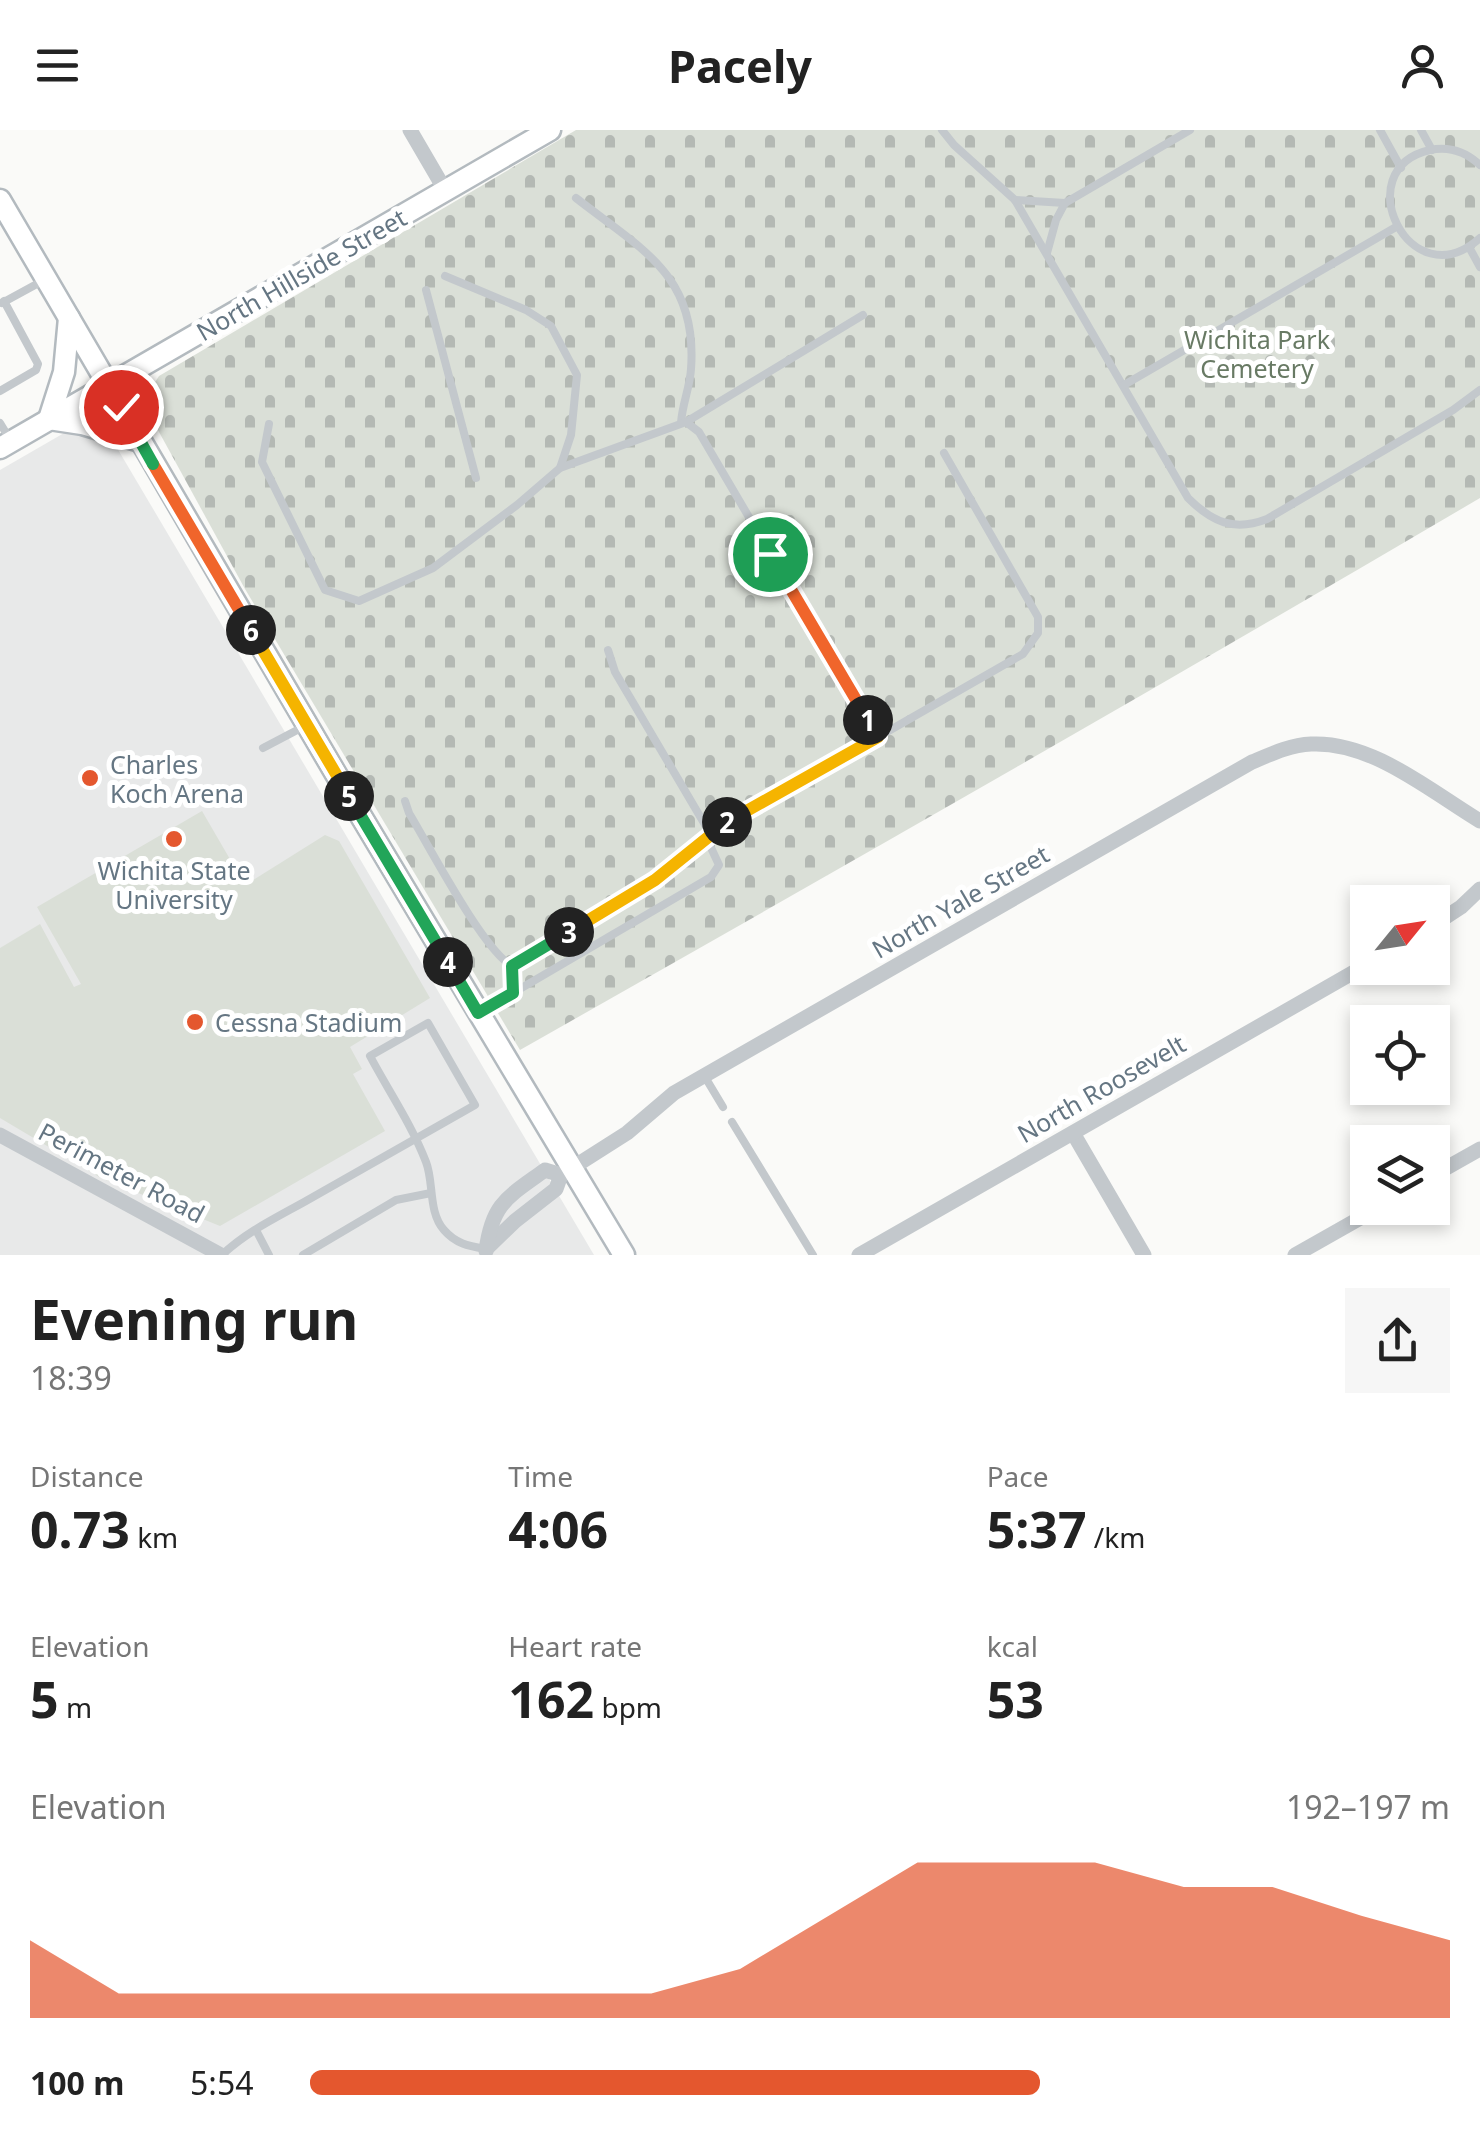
<!DOCTYPE html>
<html lang="en">
<head>
<meta charset="utf-8">
<style>
  body { margin:0; font-family:"Noto Sans",sans-serif; background:#f6f6f6; color:#222; height:100vh; display:flex; flex-direction:column; font-size:38px; white-space:nowrap }
  * { box-sizing:border-box; margin:0 }
  p { font-size:32px; color:#767676 }
  .icon { flex:none; width:55px; height:55px; fill:none; stroke:currentColor; stroke-width:2; stroke-linecap:round; stroke-linejoin:round }
  .map { position:relative; height:1125px; overflow:hidden }
  .side { display:flex; flex-direction:column; background:#fff; flex:1 }
  .side>* { flex:none }
  .needle { width:65px; rotate:60deg }
  .buttons { position:absolute; left:1350px; top:755px; display:grid; gap:20px }
  .buttons a { display:grid; place-items:center; width:100px; height:100px; border-radius:0px; background:#fff; box-shadow:0 5px 15px #0003; font-size:50px }
  .pin { position:absolute; display:grid; place-items:center; width:85px; height:85px; color:#fff; margin:-42px; border:5px solid #fff; border-radius:50%; box-shadow:0 2px 10px #0007 }
  .km { position:absolute; width:50px; height:50px; margin:-25px; border-radius:50%; background:#222; color:#fff; font-size:28px; line-height:50px; text-align:center }
  .round { display:grid; place-items:center; flex:none; width:105px; height:105px; border-radius:0px; background:#f6f6f6 }
  .head { display:flex; align-items:center; justify-content:space-between; height:170px; padding:0 30px }
  h1 { font-size:55px; font-weight:700; line-height:75px }
  .metrics { display:grid; grid-template-columns:repeat(3,1fr); gap:15px; height:170px; padding:10px 30px }
  .metrics div { display:grid; align-content:center }
  .metrics b { font-size:50px; font-weight:700 }
  .metrics small { font-size:28px; font-weight:400 }
  .metrics p { font-size:28px }
  .chart { height:280px; padding:20px 30px }
  .chart p { display:flex; justify-content:space-between }
  .chart svg { width:100%; height:180px; margin-top:10px; fill:#e4572e; opacity:.7 }
  ul { padding:0 30px; list-style:none; font-size:32px }
  li { display:grid; grid-template-columns:160px 120px 1fr; align-items:center; height:75px }
  li i { height:25px; border-radius:12px; background:#e4572e }
  header { display:flex; justify-content:space-between; align-items:center; height:130px; padding:0 30px; background:#fff; font-size:45px; font-weight:700 }
  .map>svg:first-child { display:block }
  .built { fill:#e8e9e9 }
  .cemetery { fill:url(#cemetery-stones) }
  .pitch { fill:#dadfd7 }
  .lines { fill:none; stroke-linecap:round; stroke-linejoin:round }
  .secondary-casing { stroke:#b3babf; stroke-width:25 }
  .lane { stroke:#c3c8cc; stroke-width:8 }
  .street { stroke:#c3c8cc; stroke-width:15 }
  .secondary { stroke:#fff; stroke-width:20 }
  .split-1-casing { stroke:#fff; stroke-width:20 }
  .split-2-casing { stroke:#fff; stroke-width:20 }
  .split-3-casing { stroke:#fff; stroke-width:20 }
  .split-4-casing { stroke:#fff; stroke-width:20 }
  .split-5-casing { stroke:#fff; stroke-width:20 }
  .split-6-casing { stroke:#fff; stroke-width:20 }
  .split-7-casing { stroke:#fff; stroke-width:20 }
  .split-8-casing { stroke:#fff; stroke-width:20 }
  .split-1 { stroke:#f0652b; stroke-width:12 }
  .split-2 { stroke:#f5b400; stroke-width:12 }
  .split-3 { stroke:#f5b400; stroke-width:12 }
  .split-4 { stroke:#22a559; stroke-width:12 }
  .split-5 { stroke:#22a559; stroke-width:12 }
  .split-6 { stroke:#f5b400; stroke-width:12 }
  .split-7 { stroke:#f0652b; stroke-width:12 }
  .split-8 { stroke:#22a559; stroke-width:12 }
  .poi-dot { fill:#e4572e; stroke:#fff; stroke-width:4 }
  .labels { text-anchor:middle; dominant-baseline:central; stroke-width:10; stroke-linejoin:round; paint-order:stroke }
  .street-label { font-size:25px; fill:#657683; stroke:#fff }
  .park-label { font-size:25px; fill:#687a64; stroke:#fff }
  .poi-label { font-size:25px; fill:#657683; stroke:#fff; text-anchor:start }
</style>
</head>
<body>
<header><svg class="icon" aria-label="menu" viewBox="0 0 24 24"><path d="M4 6h16M4 12h16M4 18h16"/></svg>Pacely<svg class="icon" aria-label="person" viewBox="0 0 24 24"><circle cx="12" cy="8" r="4"/><path d="M4 21q1-7 8-7t8 7"/></svg></header>
<div class="map">
<svg width="1480" height="1125" viewBox="0 0 1480 1125">
  <defs>
    <pattern id="cemetery-stones" width="16" height="16" patternUnits="userSpaceOnUse" patternTransform="scale(2.5)"><rect width="16" height="16" fill="#dadfd7"/><path d="M2 7V4a2 2 0 0 1 4 0v3zM10 15v-3a2 2 0 0 1 4 0v3z" fill="#b4b9b4"/></pattern>
  </defs>
  <rect width="100%" height="100%" fill="#fafaf8"/>
  <polygon class="built" points="97,284 594,1125 0,1125 0,340"/>
  <path class="cemetery" d="M576,0H1480V368C1162,555 841,738 520,920L245,459L147,280L145,268L159,246Z"/>
  <polygon class="pitch" points="202,681 245,755 325,705 339,711 430,868 350,917 362,939 353,944 385,1001 220,1096 101,1048 0,988 0,818 40,794 74,857 81,854 37,777"/>
  <g class="lines">
    <defs>
      <g id="secondary">
        <polyline points="0,70 340,651 624,1125"/>
        <polyline points="69,188 64,242 49,289 82,294 140,311"/>
        <polyline points="0,318 550,0"/>
      </g>
    </defs>
    <use href="#secondary" class="secondary-casing"/>
    <g class="lane">
      <path d="M942,0L954,15L1015,70L1188,368C1212,392 1234,402 1267,389L1453,280L1480,260"/>
      <polyline points="1380,0 1401,38"/>
      <polyline points="1421,0 1432,20"/>
      <path d="M1480,35C1466,22 1449,16 1430,20C1346,39 1410,171 1480,108"/>
      <path d="M576,68C641,119 698,145 691,239C690,257 682,275 681,293"/>
      <polyline points="1015,70 1065,73"/>
      <polyline points="1469,117 1480,137"/>
      <polyline points="1047,123 1056,90 1065,73 1190,0"/>
      <polyline points="445,146 526,180 551,196 577,245 571,305 560,338"/>
      <polyline points="426,160 476,348"/>
      <polyline points="2,173 46,149"/>
      <polyline points="1124,255 1396,97"/>
      <polyline points="0,261 36,240 38,234 4,171"/>
      <polyline points="686,292 863,185"/>
      <polyline points="0,293 11,311"/>
      <polyline points="269,294 262,332 325,460 359,471 433,438 517,375 560,338 686,292 699,302 878,607 1023,524 1038,503 1038,487 944,323"/>
      <polyline points="608,520 615,542 711,705"/>
      <polyline points="263,618 303,597"/>
      <path d="M405,671L409,683C429,716 483,820 512,836"/>
      <polyline points="513,863 512,836 655,750 721,696 878,607"/>
      <polyline points="482,881 711,747 719,735 707,709"/>
      <polyline points="705,947 723,977"/>
      <polyline points="732,992 813,1125"/>
      <polyline points="256,1100 269,1125"/>
      <path d="M222,1125C248,1100 282,1085 313,1067C367,1036 421,1006 475,975L428,893L370,926C388,960 412,995 426,1032C434,1052 428,1082 444,1100C456,1114 469,1116 486,1119"/>
      <polyline points="303,1125 396,1070 431,1063"/>
    </g>
    <g class="street">
      <polyline points="410,0 445,60"/>
      <polyline points="1432,796 1461,777 1480,759"/>
      <polyline points="1073,1003 1144,1125"/>
      <polyline points="0,1005 221,1125"/>
      <polyline points="1432,1046 1480,1019"/>
      <path d="M486,1119L515,1091L556,1059L561,1045L627,1003L674,963L1252,632C1271,624 1290,615 1311,614C1372,611 1430,661 1480,691"/>
      <path d="M486,1121C492,1073 508,1067 545,1040L561,1045"/>
      <polyline points="859,1125 1368,834"/>
      <polyline points="1295,1125 1378,1078"/>
    </g>
    <use href="#secondary" class="secondary"/>
  </g>
  <g class="lines">
    <defs>
      <polyline id="split-1" points="770,424 868,590"/>
      <polyline id="split-2" points="727,692 878,607 868,590"/>
      <polyline id="split-3" points="569,802 655,750 727,692"/>
      <polyline id="split-4" points="448,832 478,883 513,863 512,836 569,802"/>
      <polyline id="split-5" points="349,666 448,832"/>
      <polyline id="split-6" points="251,500 349,666"/>
      <polyline id="split-7" points="153,334 251,500"/>
      <polyline id="split-8" points="121,277 153,334"/>
    </defs>
    <use href="#split-1" class="split-1-casing"/>
    <use href="#split-2" class="split-2-casing"/>
    <use href="#split-3" class="split-3-casing"/>
    <use href="#split-4" class="split-4-casing"/>
    <use href="#split-5" class="split-5-casing"/>
    <use href="#split-6" class="split-6-casing"/>
    <use href="#split-7" class="split-7-casing"/>
    <use href="#split-8" class="split-8-casing"/>
    <use href="#split-1" class="split-1"/>
    <use href="#split-2" class="split-2"/>
    <use href="#split-3" class="split-3"/>
    <use href="#split-4" class="split-4"/>
    <use href="#split-5" class="split-5"/>
    <use href="#split-6" class="split-6"/>
    <use href="#split-7" class="split-7"/>
    <use href="#split-8" class="split-8"/>
  </g>
  <g class="poi-dot">
    <circle cx="90" cy="648" r="10"/>
    <circle cx="174" cy="709" r="10"/>
    <circle cx="195" cy="892" r="10"/>
  </g>
  <g class="labels">
    <g class="street-label">
      <text transform="translate(301 144) rotate(-30)">North Hillside Street</text>
      <text transform="translate(960 771) rotate(-30)">North Yale Street</text>
      <text transform="translate(1101 958) rotate(-30)">North Roosevelt</text>
      <text transform="translate(122 1042) rotate(28)">Perimeter Road</text>
    </g>
    <g class="park-label">
      <text x="1257" y="209">Wichita Park<tspan x="1257" dy="29">Cemetery</tspan></text>
    </g>
    <g class="poi-label">
      <text x="110" y="634">Charles<tspan x="110" dy="29">Koch Arena</tspan></text>
      <text x="174" y="740" text-anchor="middle">Wichita State<tspan x="174" dy="29">University</tspan></text>
      <text x="215" y="892">Cessna Stadium</text>
    </g>
  </g>
</svg>
<div class="buttons">
<a><svg class="needle" viewBox="-14 -14 28 28"><path d="M0-13l5 13h-10z" fill="#e53935"/><path d="M0 13l5-13h-10z" fill="#767676"/></svg></a>
<a><svg class="icon" aria-label="locate" viewBox="0 0 24 24"><circle cx="12" cy="12" r="6"/><path d="M12 2v4M12 18v4M2 12h4M18 12h4"/></svg></a>
<a><svg class="icon" aria-label="layers" viewBox="0 0 24 24"><path d="M12 4l9 5-9 5-9-5zM3 14l9 5 9-5"/></svg></a>
</div>
<div class="pin" style="left:770px;top:424px;background:#1e9e55"><svg class="icon" aria-label="arrive" viewBox="0 0 24 24"><path d="M6 21V4h12l-3 4 3 4H6"/></svg></div>
<div class="pin" style="left:121px;top:277px;background:#d93025"><svg class="icon" aria-label="check" viewBox="0 0 24 24"><path d="M5 12l5 5 9-10"/></svg></div>
<b class="km" style="left:868px;top:590px">1</b>
<b class="km" style="left:727px;top:692px">2</b>
<b class="km" style="left:569px;top:802px">3</b>
<b class="km" style="left:448px;top:832px">4</b>
<b class="km" style="left:349px;top:666px">5</b>
<b class="km" style="left:251px;top:500px">6</b>
</div>
<section class="side">
<div class="head"><div><h1>Evening run</h1><p>18:39</p></div><a class="round"><svg class="icon" aria-label="share" viewBox="0 0 24 24"><path d="M12 15V3M7 8l5-5 5 5M5 13v7h14v-7"/></svg></a></div>
<div class="metrics">
<div><p>Distance</p><b>0.73<small> km</small></b></div>
<div><p>Time</p><b>4:06</b></div>
<div><p>Pace</p><b>5:37<small> /km</small></b></div>
</div>
<div class="metrics">
<div><p>Elevation</p><b>5<small> m</small></b></div>
<div><p>Heart rate</p><b>162<small> bpm</small></b></div>
<div><p>kcal</p><b>53</b></div>
</div>
<div class="chart"><p><span>Elevation</span>192–197 m</p>
<svg viewBox="0 0 160 44" preserveAspectRatio="none"><path d="M0 44V25L10 38L20 38L30 38L40 38L50 38L60 38L70 38L80 32L90 19L100 6L110 6L120 6L130 12L140 12L150 19L160 25V44z"/></svg>
</div>
<ul>
<li><b>100 m</b>5:54<i style="width:64%"></i></li>
</ul>
</section>
</body>
</html>
